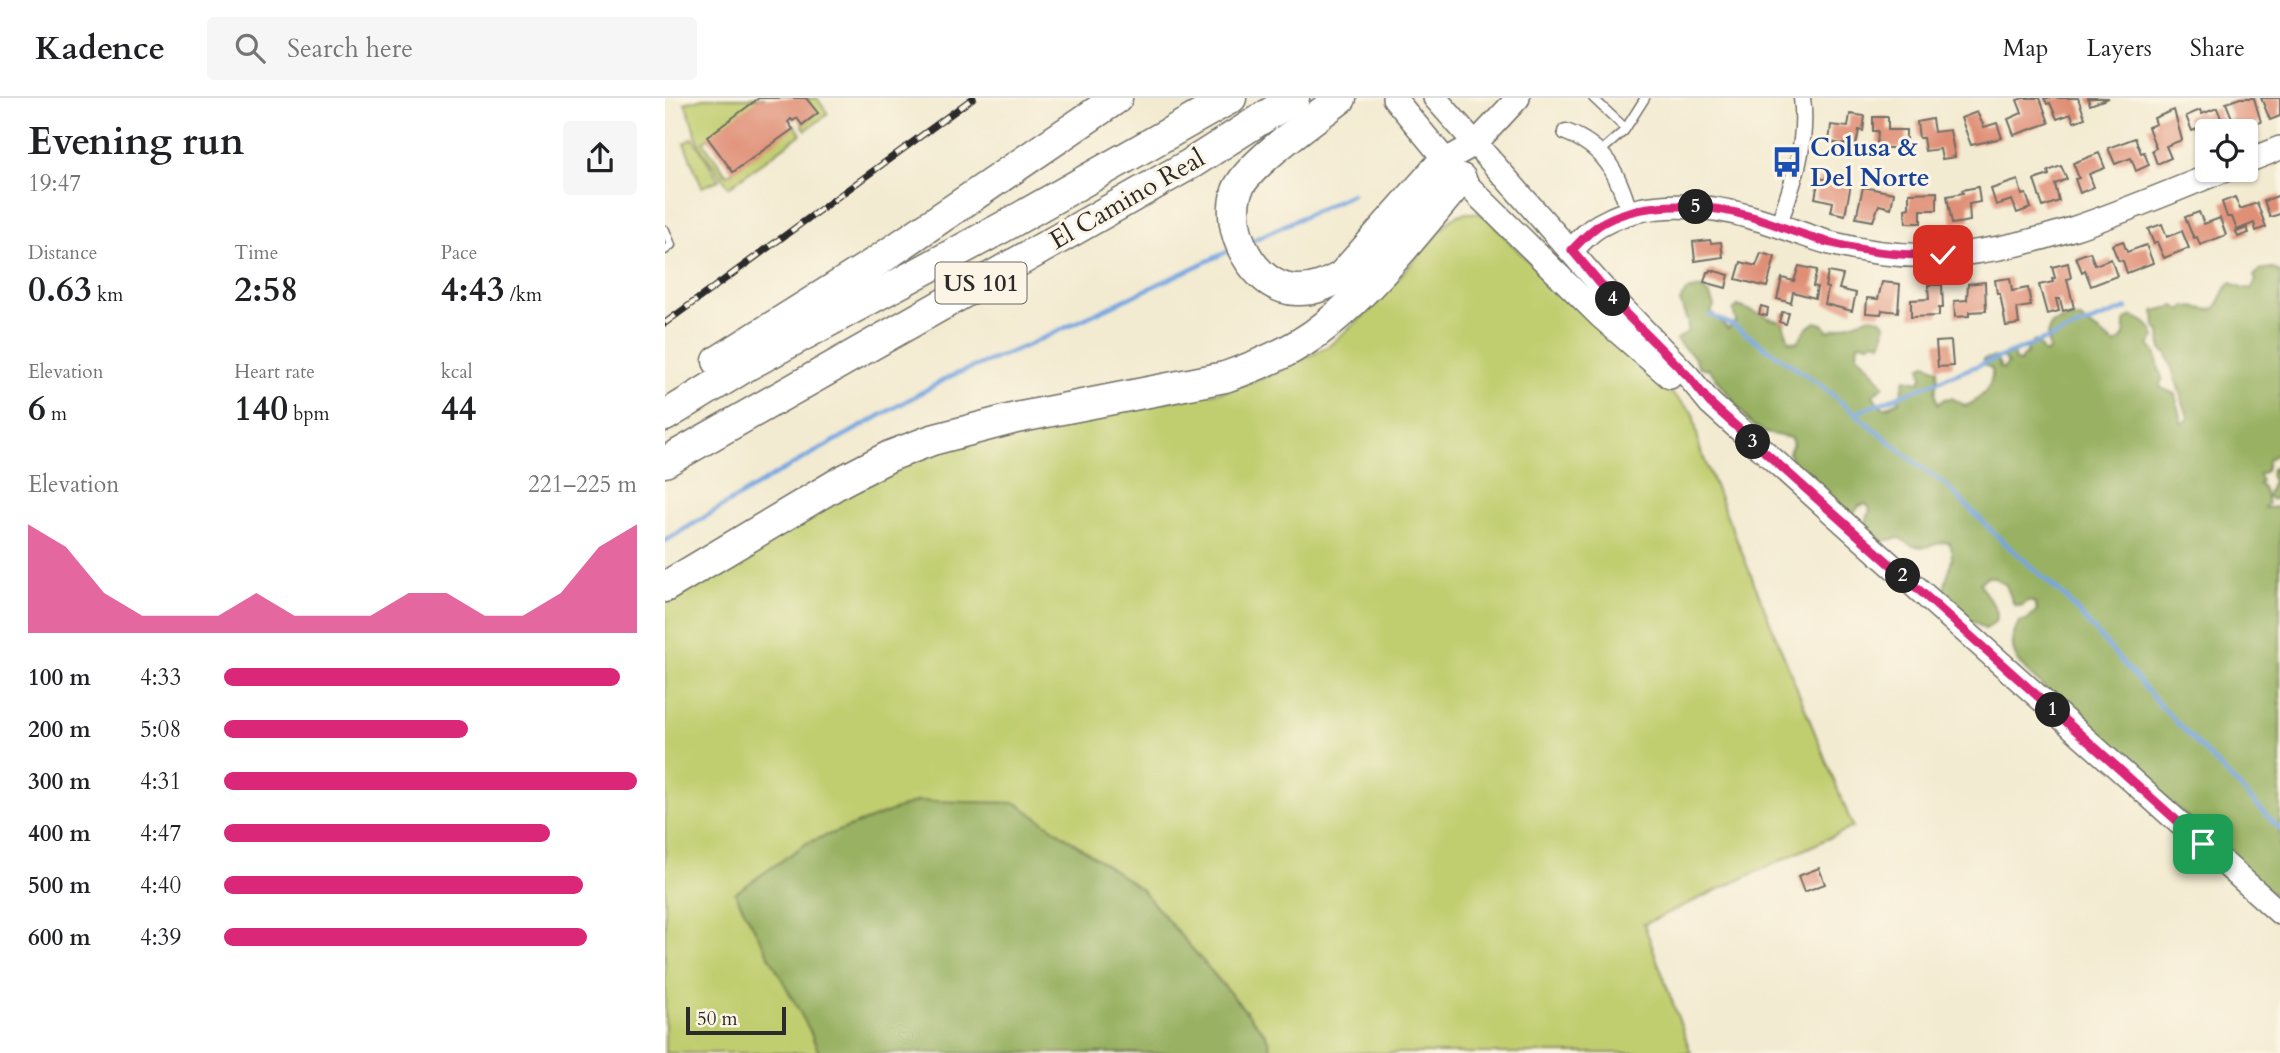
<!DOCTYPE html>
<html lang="en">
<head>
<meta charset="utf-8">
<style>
  body { margin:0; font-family:Cardo,serif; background:#f6f6f6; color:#202124; height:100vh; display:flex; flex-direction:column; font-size:26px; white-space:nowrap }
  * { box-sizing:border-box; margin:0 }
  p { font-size:23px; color:#757577 }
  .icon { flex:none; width:38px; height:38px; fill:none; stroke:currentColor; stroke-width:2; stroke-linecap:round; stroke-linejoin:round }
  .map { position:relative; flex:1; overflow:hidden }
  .sheet { display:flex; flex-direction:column; background:#fff; width:665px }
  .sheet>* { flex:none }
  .tools { position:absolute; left:1530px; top:21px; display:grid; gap:14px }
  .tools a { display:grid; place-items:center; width:63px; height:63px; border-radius:7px; background:#fff; box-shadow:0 2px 5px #0004; font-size:35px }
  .scale { position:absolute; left:21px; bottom:18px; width:100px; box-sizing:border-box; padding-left:7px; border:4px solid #2b2b2b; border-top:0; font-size:19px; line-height:24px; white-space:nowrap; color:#2b2b2b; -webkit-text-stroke:5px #fcf5e5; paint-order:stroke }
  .pin { position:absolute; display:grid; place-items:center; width:60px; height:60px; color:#fff; margin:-30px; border-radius:14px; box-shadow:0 4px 10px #0006 }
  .km { position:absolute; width:35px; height:35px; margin:-18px; border-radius:50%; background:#222; color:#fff; font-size:19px; line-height:35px; text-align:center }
  .round { display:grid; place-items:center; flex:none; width:74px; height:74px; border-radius:7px; background:#f6f6f6 }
  .head { display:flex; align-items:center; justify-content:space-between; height:119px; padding:0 28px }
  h1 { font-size:38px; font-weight:800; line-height:52px }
  .figures { display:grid; grid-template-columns:repeat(3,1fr); gap:10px; height:119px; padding:7px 28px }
  .figures div { display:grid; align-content:center }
  .figures b { font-size:35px; font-weight:800 }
  .figures small { font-size:19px; font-weight:400 }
  .figures p { font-size:19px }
  .chart { height:196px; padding:14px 28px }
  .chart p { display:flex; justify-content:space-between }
  .chart svg { width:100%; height:126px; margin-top:7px; fill:#db2777; opacity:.7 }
  ul { padding:0 28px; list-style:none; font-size:23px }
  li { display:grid; grid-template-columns:112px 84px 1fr; align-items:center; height:52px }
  li i { height:18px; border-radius:9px; background:#db2777 }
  header { display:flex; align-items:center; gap:42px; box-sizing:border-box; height:98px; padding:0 35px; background:#fff; border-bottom:2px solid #e0e0e0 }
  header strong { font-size:33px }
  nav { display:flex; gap:38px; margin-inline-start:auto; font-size:24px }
  .search { width:490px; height:63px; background:#f6f6f6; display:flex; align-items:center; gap:18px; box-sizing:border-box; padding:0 24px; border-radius:7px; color:#757577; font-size:26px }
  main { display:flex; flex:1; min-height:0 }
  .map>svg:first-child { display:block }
  .green { fill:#c1ce6f; stroke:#767c4d; stroke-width:2 }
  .forest { fill:#98b162; stroke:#626e46; stroke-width:2 }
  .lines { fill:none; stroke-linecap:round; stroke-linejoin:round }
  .stream { stroke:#76a6e0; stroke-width:4.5 }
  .building { fill:#e08f77 }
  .lane-casing { stroke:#716e65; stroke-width:11 }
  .street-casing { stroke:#716e65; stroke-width:19 }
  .secondary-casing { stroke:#716e65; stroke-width:26 }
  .highway-casing { stroke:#716e65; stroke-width:33 }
  .lane { stroke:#fff; stroke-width:8 }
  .street { stroke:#fff; stroke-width:16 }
  .secondary { stroke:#fff; stroke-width:23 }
  .highway { stroke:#fff; stroke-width:30 }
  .rail-casing { stroke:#2b2b2b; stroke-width:7 }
  .rail { stroke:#fcf5e5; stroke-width:4.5; stroke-dasharray:13; stroke-linecap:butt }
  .route-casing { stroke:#fff; stroke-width:14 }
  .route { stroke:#db2777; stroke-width:9 }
  .labels { text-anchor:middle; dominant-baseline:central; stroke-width:6; stroke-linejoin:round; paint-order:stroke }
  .shield { fill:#fcf5e5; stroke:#6a6863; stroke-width:2 }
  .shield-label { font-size:24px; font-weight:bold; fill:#2b2b2b }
  .transit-label { font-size:26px; font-weight:bold; fill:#164399; stroke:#fcf5e5; text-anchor:start }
  .street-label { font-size:26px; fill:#2b2b2b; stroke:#fcf5e5 }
</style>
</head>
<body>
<header>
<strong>Kadence</strong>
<div class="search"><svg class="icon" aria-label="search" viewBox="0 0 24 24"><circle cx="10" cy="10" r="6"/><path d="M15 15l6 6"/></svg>Search here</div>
<nav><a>Map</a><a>Layers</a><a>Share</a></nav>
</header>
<main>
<section class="sheet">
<div class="head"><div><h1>Evening run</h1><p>19:47</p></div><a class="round"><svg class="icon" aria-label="share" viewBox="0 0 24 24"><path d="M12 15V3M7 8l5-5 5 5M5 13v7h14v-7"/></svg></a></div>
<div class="figures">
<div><p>Distance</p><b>0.63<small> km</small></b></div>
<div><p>Time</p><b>2:58</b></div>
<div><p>Pace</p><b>4:43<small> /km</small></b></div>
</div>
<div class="figures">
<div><p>Elevation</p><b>6<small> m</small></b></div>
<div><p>Heart rate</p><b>140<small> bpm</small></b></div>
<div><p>kcal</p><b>44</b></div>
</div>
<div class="chart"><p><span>Elevation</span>221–225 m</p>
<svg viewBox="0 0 160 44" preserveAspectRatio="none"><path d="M0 44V6L10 14L20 30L30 38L40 38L50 38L60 30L70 38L80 38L90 38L100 30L110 30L120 38L130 38L140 30L150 14L160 6V44z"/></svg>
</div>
<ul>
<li><b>100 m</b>4:33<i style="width:96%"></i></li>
<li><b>200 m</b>5:08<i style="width:59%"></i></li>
<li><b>300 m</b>4:31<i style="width:100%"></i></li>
<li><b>400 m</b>4:47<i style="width:79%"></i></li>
<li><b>500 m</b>4:40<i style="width:87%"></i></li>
<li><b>600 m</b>4:39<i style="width:88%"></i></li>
</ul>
</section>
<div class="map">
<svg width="1615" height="955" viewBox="0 0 1615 955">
  <rect width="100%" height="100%" fill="#fcf5e5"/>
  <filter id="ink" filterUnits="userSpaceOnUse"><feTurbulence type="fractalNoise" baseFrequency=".0143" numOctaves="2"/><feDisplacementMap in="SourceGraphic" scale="14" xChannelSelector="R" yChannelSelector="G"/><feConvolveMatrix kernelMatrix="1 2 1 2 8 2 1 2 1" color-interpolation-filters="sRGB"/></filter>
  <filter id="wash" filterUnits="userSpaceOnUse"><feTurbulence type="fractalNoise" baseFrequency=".00686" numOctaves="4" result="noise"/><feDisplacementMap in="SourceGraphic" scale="28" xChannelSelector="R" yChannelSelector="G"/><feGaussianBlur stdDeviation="1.57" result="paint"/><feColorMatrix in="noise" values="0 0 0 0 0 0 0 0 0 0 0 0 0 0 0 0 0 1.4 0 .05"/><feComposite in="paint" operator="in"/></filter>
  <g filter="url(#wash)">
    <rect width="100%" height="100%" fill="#f3ebd1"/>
    <g class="green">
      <polygon points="38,0 98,0 38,44 62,77 130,27 136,36 64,89 36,51 20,5"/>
      <polygon points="141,0 152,0 163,16 141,32 137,27 152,15"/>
      <polygon points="28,40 54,82 37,89 19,45"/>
      <polygon points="802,115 813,115 823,120 856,156 1028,315 1035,351 1188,729 979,826 1026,955 607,955 601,937 476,791 351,705 253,703 142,745 145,933 154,955 0,955 0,499 187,387 302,340 564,292 611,275 664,248 704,213 784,123 793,117"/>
    </g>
    <g class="forest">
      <path d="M1606,170L1615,174V354L1603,362L1601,373L1594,376L1596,383L1594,386L1599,391L1603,405L1599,410L1615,409V803L1385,595C1362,572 1335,558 1354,524L1362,522L1372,512L1370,505L1363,503L1356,508L1349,507L1341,487L1328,479H1321L1315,485C1319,500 1348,518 1320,531L1306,522L1301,524L1278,501C1278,481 1292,464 1285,445L1279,444L1260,449L1248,448L1234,440L1217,443L1211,441L1200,430L1205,411L1201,406L1194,408L1187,418L1127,366L1124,354L1128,346L1126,340L1101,335L1086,326L1044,271L1034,269C1028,252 1020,254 1011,242L1022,234L1023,226L1015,203L1021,193L1036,190L1045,198L1049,208L1046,214L1063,231L1071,223L1068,212L1073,208L1118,225L1124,243L1132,244L1142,230L1151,224L1158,226L1163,233L1206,219L1216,221L1220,226L1219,239L1216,245L1209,243L1204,246L1193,245L1192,257L1204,268L1219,288L1208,296L1212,305L1220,310L1234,303L1240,281L1254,284L1257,280L1256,268L1261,266L1273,271C1274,286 1267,291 1273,306L1279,301L1287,300L1301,308C1316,301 1329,288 1327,271L1318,266L1319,261L1330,259L1335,267L1334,269L1338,271L1343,266L1338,259L1341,255H1348L1350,263L1355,264L1358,258L1362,256V250L1367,244L1372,243L1378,254L1382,255L1384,251L1382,236L1386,226L1403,220H1414L1450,246C1461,240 1460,234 1460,222L1467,218C1479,223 1486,226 1490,239L1484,247C1496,259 1490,266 1498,282L1495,285L1496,290L1510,296L1516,324L1519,325L1523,319L1502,256L1496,252L1495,234L1490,228L1489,213L1510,208L1517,213L1520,208L1546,212L1551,210L1563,187L1567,185L1570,188H1575L1577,192L1581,190L1586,191L1591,183L1589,178L1595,172Z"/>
      <polygon points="1608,369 1615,369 1615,389 1611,393 1613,397 1608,402 1602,398 1608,383 1605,377"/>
      <polygon points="253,703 351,705 476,791 601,937 607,955 154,955 145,933 70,795 142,745"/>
    </g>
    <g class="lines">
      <g class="stream">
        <polyline points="586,143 687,96"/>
        <polyline points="1045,217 1068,227 1154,286 1258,371 1281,387 1332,438 1400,499 1494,606 1615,731"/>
        <polyline points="1190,315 1462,210"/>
        <polyline points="0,443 118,372 286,278 359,249 566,152"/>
      </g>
    </g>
    <g id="blocks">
      <g class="building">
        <polygon points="94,0 141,0 153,15 137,27 132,20 128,23 126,21 123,24 128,31 68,74 42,39"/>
        <polygon points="1358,0 1375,0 1384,25 1349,37 1343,21 1357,15 1352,2"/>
        <polygon points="1379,0 1413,0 1420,20 1409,24 1406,16 1392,21 1385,5 1382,6"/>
        <polygon points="1423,0 1444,0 1425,7"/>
        <polygon points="1575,0 1589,0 1596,24 1567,33 1563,22 1567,20 1561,5"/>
        <polygon points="1596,0 1615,0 1615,18 1605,22"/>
        <polygon points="1552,10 1561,33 1541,33 1537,29 1527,33 1521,18 1535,12 1537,16"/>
        <polygon points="1509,12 1517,42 1501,48 1506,60 1492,66 1487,52 1491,50 1483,29 1491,26 1489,20"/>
        <polygon points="1312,14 1319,29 1332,25 1337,40 1306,47 1296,20"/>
        <polygon points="1185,16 1200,18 1198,33 1194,32 1191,48 1164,44 1166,27 1183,29"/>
        <polygon points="1208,19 1223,19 1223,32 1241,32 1241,50 1212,50 1213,33 1208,33"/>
        <polygon points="1267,21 1269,34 1285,32 1290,59 1277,61 1275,51 1260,53 1258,40 1254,40 1252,24"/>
        <polygon points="1470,40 1476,55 1479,54 1484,67 1471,73 1466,60 1450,66 1443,50"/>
        <polygon points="1434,55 1440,70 1424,76 1429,89 1415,95 1410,81 1414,80 1408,65"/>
        <polygon points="1396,68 1402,81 1390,86 1394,103 1378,109 1369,82 1384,77 1383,73"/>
        <polygon points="1154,80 1186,86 1180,117 1166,114 1168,104 1150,100"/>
        <polygon points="1353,82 1357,97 1361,96 1366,110 1352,115 1347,102 1331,107 1326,91"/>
        <polygon points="1198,89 1229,95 1226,110 1214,107 1208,123 1191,120"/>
        <polygon points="1313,89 1315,104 1304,106 1305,123 1287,126 1282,98 1298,95 1297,92"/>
        <polygon points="1272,94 1272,112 1256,112 1256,125 1241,125 1240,111 1244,110 1244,95"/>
        <polygon points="1615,97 1615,116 1605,119 1599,103"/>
        <polygon points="1570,99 1575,111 1592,105 1601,129 1591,133 1589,125 1572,132 1567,119 1562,119 1557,104"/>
        <polygon points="1534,114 1539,126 1555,120 1561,137 1535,147 1532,139 1529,140 1526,134 1520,119"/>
        <polygon points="1497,126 1502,139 1517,133 1524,150 1499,160 1492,144 1489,146 1483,131"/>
        <polygon points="1582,130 1584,135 1573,139 1571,134"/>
        <polygon points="1045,142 1046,145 1056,144 1058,159 1030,163 1028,144"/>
        <polygon points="1458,143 1462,154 1481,147 1488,165 1462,175 1458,163 1453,162 1447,147"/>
        <polygon points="1425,154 1430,167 1446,161 1452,178 1426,188 1420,172 1417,174 1411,159"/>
        <polygon points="1096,155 1110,159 1102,189 1071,181 1076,164 1091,168"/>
        <polygon points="1403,165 1406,180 1402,181 1409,210 1398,213 1395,201 1391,201 1394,213 1382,216 1374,187 1388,184 1387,181 1390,180 1387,169"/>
        <polygon points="1134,168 1152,172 1148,188 1152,189 1150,200 1128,194 1126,205 1112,201 1117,180 1129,183"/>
        <polygon points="1046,172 1064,177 1061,190 1039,184 1042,174 1045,174"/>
        <polygon points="1163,174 1178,177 1174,191 1191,195 1187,213 1160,206 1163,190 1160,189"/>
        <polygon points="1345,180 1347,193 1363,190 1366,208 1352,210 1354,226 1341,228 1335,196 1332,196 1330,182"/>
        <polygon points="1217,184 1235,186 1233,214 1217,212 1216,216 1201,215 1202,200 1213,201"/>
        <polygon points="1320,184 1321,213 1304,214 1304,218 1290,219 1289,203 1302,202 1303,186"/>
        <polygon points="1263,187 1277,187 1278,210 1274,210 1274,218 1246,219 1246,202 1264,201"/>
        <polygon points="1096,208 1103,210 1102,218 1094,216"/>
        <polygon points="1117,214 1124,215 1121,226 1114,224"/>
        <polygon points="1286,243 1288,268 1273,269 1271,244"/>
        <polygon points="1154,770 1160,786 1139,794 1133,778"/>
      </g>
    </g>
  </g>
  <g filter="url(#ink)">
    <use href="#blocks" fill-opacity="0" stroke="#716e65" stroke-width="2"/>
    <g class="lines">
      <defs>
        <g id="lane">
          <polyline points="928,0 960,30"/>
          <polyline points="935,54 959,33 980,0"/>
          <polyline points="0,132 6,147 0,152"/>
        </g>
        <g id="street">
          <path d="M901,34C940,49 953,75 964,114"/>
          <path d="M1113,128C1128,86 1143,45 1137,0"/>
        </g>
        <g id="secondary">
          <polyline points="729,0 796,81 936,219 1005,279"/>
          <polyline points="770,0 938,190 1023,278 1045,305 1615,815"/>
          <polyline points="779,63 810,46 853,0"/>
          <polyline points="1580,64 1615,50"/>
          <path d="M907,152C916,142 926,131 939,125C982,101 1043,106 1089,120C1115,127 1140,138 1165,145C1207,156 1249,160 1292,156C1385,148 1473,106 1560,72"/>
        </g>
        <g id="highway">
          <path d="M676,0C651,20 582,66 572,93C559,131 588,190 631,192C649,193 663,186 677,178L779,63"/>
          <polyline points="53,263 214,162 452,0"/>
          <polyline points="0,318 83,267 340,128 566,0"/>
          <polyline points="0,364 527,65 629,0"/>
          <path d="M0,489L177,383L225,358L267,342L351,320L560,279C595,267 631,252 660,228C712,186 753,132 796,81"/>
        </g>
      </defs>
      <use href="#lane" class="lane-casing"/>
      <use href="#street" class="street-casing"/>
      <use href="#secondary" class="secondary-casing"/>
      <use href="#highway" class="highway-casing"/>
      <use href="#lane" class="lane"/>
      <use href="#street" class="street"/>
      <use href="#secondary" class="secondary"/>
      <use href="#highway" class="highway"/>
      <defs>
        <polyline id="rail" points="0,225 308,0"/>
      </defs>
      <use href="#rail" class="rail-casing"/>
      <use href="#rail" class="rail"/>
    </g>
  </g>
  <g class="lines" filter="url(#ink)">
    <defs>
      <path id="route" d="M1278,157C1240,158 1204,155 1167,145C1141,139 1116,128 1091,120C1044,106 983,101 939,124C926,131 917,142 907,152L961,216L1023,278L1045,305L1538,746"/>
    </defs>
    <use href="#route" class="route-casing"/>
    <use href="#route" class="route"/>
  </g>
  <defs>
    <symbol id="bus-bare" viewBox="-9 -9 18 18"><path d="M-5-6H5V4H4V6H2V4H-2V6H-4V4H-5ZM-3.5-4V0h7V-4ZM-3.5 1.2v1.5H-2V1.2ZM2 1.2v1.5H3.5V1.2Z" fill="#1a4fb4" stroke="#fcf5e5" stroke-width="2.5" paint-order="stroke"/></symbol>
  </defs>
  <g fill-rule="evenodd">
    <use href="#bus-bare" x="1100" y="42" width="44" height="44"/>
  </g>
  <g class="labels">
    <rect class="shield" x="270.5" y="164.5" width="91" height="41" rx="5"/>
    <g class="shield-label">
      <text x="316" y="185">US 101</text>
    </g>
    <g class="transit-label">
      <text x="1145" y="49">Colusa &amp;<tspan x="1145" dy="30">Del Norte</tspan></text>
    </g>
    <g class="street-label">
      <text transform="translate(462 101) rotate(-30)">El Camino Real</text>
    </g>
  </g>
</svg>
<div class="tools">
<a><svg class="icon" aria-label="locate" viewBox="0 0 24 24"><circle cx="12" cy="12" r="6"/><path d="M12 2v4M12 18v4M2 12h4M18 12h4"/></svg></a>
</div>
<div class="scale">50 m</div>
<div class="pin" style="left:1538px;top:746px;background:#1e9e55"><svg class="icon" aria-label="arrive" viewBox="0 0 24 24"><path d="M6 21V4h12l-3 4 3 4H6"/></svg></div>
<div class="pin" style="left:1278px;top:157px;background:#d93025"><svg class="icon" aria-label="check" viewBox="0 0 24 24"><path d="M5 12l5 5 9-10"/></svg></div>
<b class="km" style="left:1388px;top:612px">1</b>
<b class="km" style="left:1238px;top:478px">2</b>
<b class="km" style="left:1088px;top:344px">3</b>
<b class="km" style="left:948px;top:201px">4</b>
<b class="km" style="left:1031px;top:109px">5</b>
</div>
</main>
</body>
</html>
